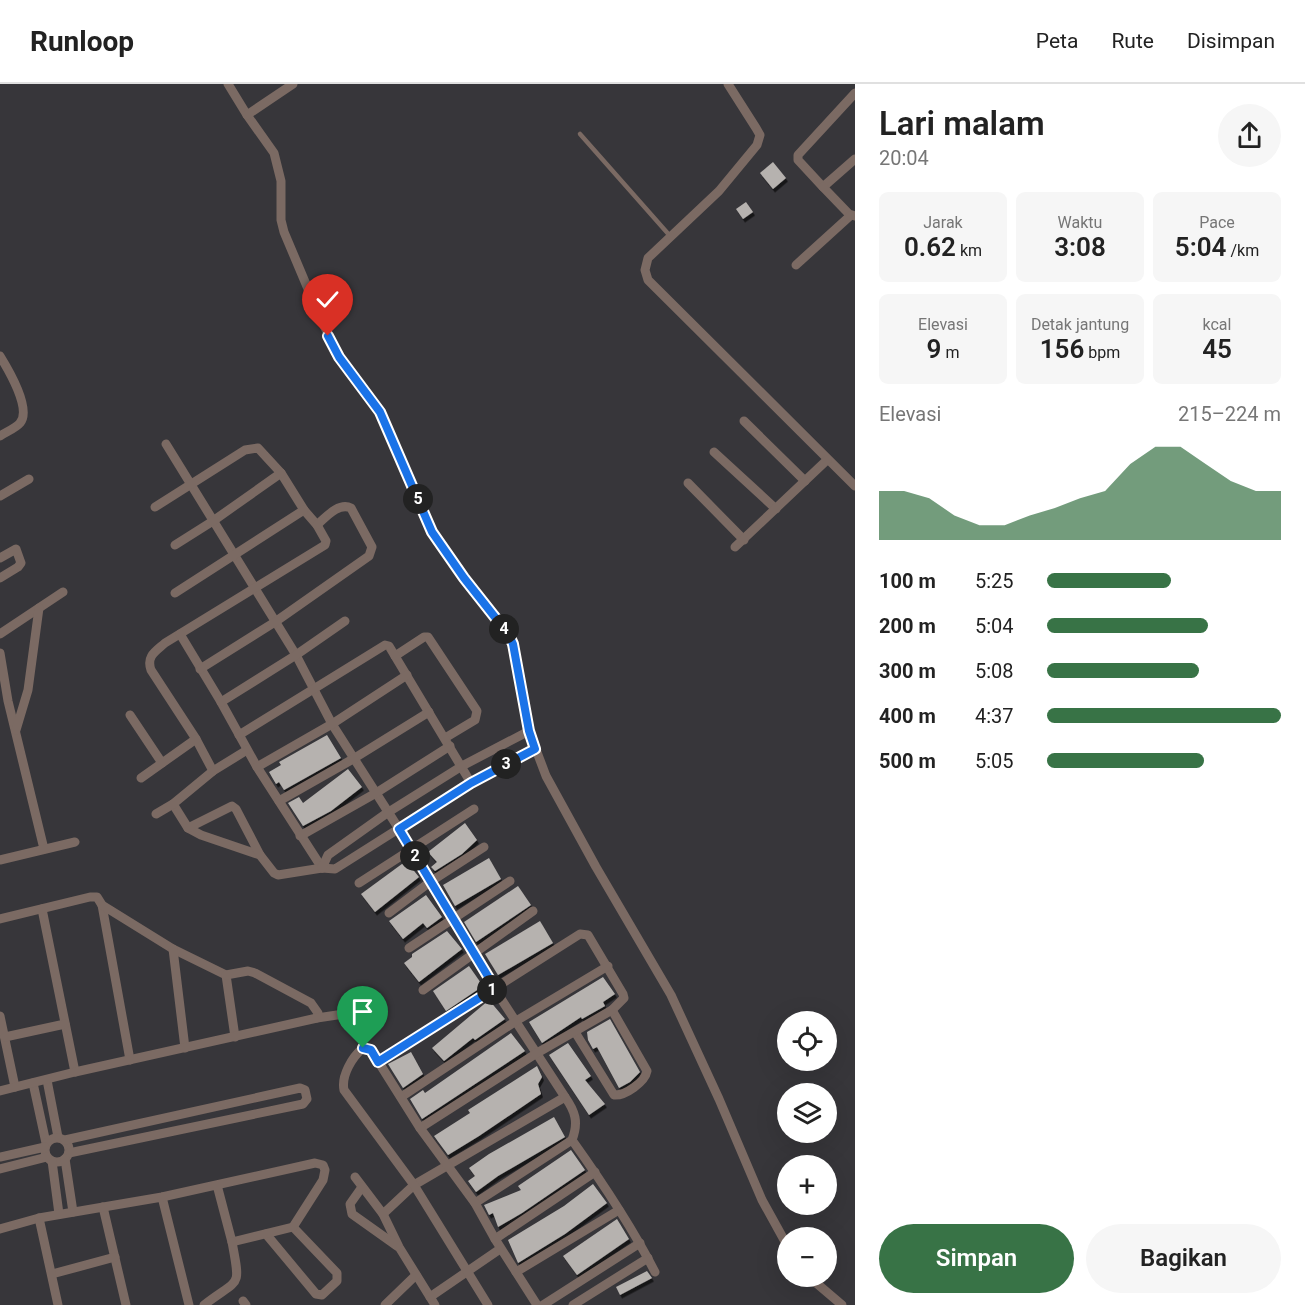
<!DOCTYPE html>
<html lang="id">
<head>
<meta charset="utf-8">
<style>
  body { margin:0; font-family:Roboto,sans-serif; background:#f6f6f6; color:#222; height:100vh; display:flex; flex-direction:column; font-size:22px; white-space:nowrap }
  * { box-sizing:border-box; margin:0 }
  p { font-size:20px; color:#767676 }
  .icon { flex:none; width:33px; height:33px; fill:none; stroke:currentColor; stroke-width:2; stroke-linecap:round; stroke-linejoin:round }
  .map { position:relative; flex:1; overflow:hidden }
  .details { display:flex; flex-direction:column; background:#fff; width:450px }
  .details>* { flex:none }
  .tools { position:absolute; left:777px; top:927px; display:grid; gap:12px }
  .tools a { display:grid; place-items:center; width:60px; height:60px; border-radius:50%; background:#fff; box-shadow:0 6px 24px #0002; font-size:30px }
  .pin { position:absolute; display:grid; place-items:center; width:51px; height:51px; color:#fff; margin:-62px -26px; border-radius:50% 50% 50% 0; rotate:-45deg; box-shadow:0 0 6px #0007 }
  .pin .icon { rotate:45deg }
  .km { position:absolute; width:30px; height:30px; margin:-15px; border-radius:50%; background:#222; color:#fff; font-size:16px; line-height:30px; text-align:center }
  .round { display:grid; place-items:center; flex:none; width:63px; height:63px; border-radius:32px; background:#f6f6f6 }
  .overview { display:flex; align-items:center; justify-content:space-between; height:102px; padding:0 24px }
  h1 { font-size:33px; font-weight:600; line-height:45px }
  .stats { display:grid; grid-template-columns:repeat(3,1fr); gap:9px; height:102px; padding:6px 24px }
  .stats div { display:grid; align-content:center; border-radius:9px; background:#f6f6f6; text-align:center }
  .stats b { font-size:26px; font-weight:600 }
  .stats small { font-size:16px; font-weight:400 }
  .stats p { font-size:16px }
  .chart { height:168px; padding:12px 24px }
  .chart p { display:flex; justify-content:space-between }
  .chart svg { width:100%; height:108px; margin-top:6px; fill:#387346; opacity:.7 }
  .cta { display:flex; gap:12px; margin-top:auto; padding:12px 24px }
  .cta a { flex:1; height:69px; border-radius:36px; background:#387346; color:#fff; font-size:24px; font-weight:600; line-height:69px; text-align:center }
  .cta a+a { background:#f6f6f6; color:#222 }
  ul { padding:0 24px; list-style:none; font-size:20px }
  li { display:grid; grid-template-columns:96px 72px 1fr; align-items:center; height:45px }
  li i { height:15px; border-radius:8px; background:#387346 }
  header { display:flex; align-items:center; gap:36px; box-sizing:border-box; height:84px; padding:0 30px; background:#fff; border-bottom:2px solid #e0e0e0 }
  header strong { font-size:28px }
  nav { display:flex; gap:33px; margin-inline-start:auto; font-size:21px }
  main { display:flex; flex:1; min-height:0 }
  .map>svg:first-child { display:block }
  .building { fill:#b6b2af; filter:url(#shadow) }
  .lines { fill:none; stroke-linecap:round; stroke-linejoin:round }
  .lane { stroke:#7b6a63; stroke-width:4.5 }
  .street { stroke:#7b6a63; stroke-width:9 }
  .route-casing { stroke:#fff; stroke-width:12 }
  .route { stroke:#1a73e8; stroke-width:8 }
</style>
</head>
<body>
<header>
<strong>Runloop</strong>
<nav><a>Peta</a><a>Rute</a><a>Disimpan</a></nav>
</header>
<main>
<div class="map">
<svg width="855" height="1221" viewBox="0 0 855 1221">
  <defs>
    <filter id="shadow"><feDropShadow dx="2" dy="3.5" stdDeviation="0" flood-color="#0009"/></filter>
  </defs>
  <rect width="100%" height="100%" fill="#37363a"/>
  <g class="building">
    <polygon points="773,78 786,94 773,105 760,89"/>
    <polygon points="746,118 753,128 743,135 736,125"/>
    <polygon points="327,651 341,674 284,706 279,698 276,700 269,688 281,681 279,678"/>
    <polygon points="348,685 362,703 331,727 303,742 288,719 299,713 303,719"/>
    <polygon points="465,739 477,756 462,770 435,787 431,783 437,778 428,768"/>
    <polygon points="489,774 501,795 455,822 443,801"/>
    <polygon points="406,777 419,793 375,828 361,810"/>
    <polygon points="518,802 531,821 476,858 464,838"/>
    <polygon points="426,811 442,833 427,844 423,839 403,855 389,837"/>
    <polygon points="540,837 553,859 498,891 485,870"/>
    <polygon points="447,847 462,865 419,898 404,879 412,873 412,870"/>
    <polygon points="469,882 483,902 446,927 433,907"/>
    <polygon points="603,893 615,910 603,918 605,922 582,935 581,933 542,959 529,938"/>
    <polygon points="489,916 505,935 475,956 473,954 444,977 432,964"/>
    <polygon points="610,935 640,988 630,998 619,1004 597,963 593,965 588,956 587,948"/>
    <polygon points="511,949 525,967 422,1035 410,1015 423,1006 425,1009"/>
    <polygon points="568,959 591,992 585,996 605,1020 589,1031 549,971"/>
    <polygon points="411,968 423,990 403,1004 388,980"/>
    <polygon points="537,982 542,993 538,1000 541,1010 479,1052 448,1071 434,1052 470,1029 468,1026"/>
    <polygon points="554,1033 565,1053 498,1092 476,1108 468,1097 475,1092 469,1084 489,1070"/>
    <polygon points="571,1066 585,1086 522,1129 498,1143 493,1129 489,1131 484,1121 521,1106 518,1102"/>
    <polygon points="593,1100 607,1119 565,1150 518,1179 508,1156 564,1122"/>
    <polygon points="617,1135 629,1155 577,1191 563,1172"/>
    <polygon points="647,1187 652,1194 620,1211 616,1203"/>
  </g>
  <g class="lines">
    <polyline class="lane" points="580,50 671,153"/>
    <g class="street">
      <polyline points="228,0 247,31 274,69 281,97 281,136 284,148 319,231 339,273 380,328 433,448 464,493 509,551 515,571 529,647 546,692 596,783 671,911 719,1015 762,1116 788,1163"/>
      <polyline points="728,0 756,44 760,51 757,61 719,107 648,174 645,186 648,196 855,402"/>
      <polyline points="855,9 798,71 798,76 823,103 855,75"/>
      <polyline points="247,31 293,0"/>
      <polyline points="823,103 849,130 855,132"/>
      <polyline points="796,181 850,132"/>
      <path d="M0,272C8,285 32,325 20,339C16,344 6,348 0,352"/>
      <polyline points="744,337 805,397"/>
      <polyline points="166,360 296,571 332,640 399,745 494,904 565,1013 414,1101 383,1130"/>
      <polyline points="714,368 776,425"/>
      <polyline points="688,399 744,456"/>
      <polyline points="0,412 29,395"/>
      <path d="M155,423L245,366L258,364L281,389L304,426L317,441L326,457L325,461L165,559C156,567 146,572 151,586L196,655L213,687"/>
      <polyline points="175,461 213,437 281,389"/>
      <polyline points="735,463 827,376"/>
      <polyline points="0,474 16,465 21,479 18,483 0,494"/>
      <polyline points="175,509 304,426"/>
      <polyline points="0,550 63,508"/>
      <polyline points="180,550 221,618 257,683 322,784"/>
      <polyline points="0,569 8,617 44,765"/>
      <polyline points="395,572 424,553 428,553 477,627 475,636 445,654"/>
      <path d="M200,585L275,538L369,472L372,463L351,424C339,418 326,433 317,441"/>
      <polyline points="221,618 296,571 345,537"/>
      <polyline points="130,631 162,679"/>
      <polyline points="16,646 28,606 39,524"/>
      <polyline points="239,651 385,561 389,562 471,699"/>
      <polyline points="257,683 332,640 407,591"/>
      <polyline points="141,694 196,655"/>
      <polyline points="279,717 353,675 429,628"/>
      <polyline points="173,720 188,744 201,751 260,771 274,789 278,791 322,784 335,785 471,699 535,665"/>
      <polyline points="156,730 173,720 213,687 247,666"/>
      <polyline points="188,744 232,722 236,725 260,771"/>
      <polyline points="300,752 376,709 450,662"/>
      <polyline points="0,776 75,758"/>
      <polyline points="322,784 328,771 387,729 462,682 529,647"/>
      <polyline points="359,799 474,725"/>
      <polyline points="102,821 130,976"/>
      <polyline points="42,825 75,988"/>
      <polyline points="389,829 430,798 484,763"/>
      <polyline points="0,835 90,813 97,813 102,821 173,865 226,891 235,953"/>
      <polyline points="409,864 510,797"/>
      <polyline points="173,865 185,964"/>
      <polyline points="226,891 248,887 255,889 311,919 318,929 317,934"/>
      <polyline points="423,906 533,827"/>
      <polyline points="0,932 15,1003"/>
      <path d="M575,948L614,1011C625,1012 645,998 647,987L612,926"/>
      <polyline points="5,953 65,940"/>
      <polyline points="378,978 580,850 588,851 623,910 624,914 612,926 537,969 420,1044"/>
      <polyline points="47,996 58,1053"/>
      <polyline points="33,999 46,1059"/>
      <polyline points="0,1007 75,988 317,934 357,928"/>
      <polyline points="401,1013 516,937 608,882"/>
      <circle cx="57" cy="1066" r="12"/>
      <polyline points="65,1056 300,1004 305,1006 307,1015 303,1020 69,1069"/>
      <path d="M572,1056C602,1098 631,1141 655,1188"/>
      <polyline points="0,1073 45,1063"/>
      <polyline points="65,1075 73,1128"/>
      <polyline points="52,1077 59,1130"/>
      <polyline points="0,1085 47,1073"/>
      <polyline points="355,1093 383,1130 399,1163 435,1221"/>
      <polyline points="362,1103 350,1120 352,1130 397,1162"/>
      <polyline points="162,1113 189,1221"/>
      <path d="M475,1119L572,1056C579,1038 575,1027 565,1013"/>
      <polyline points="103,1123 126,1221"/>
      <polyline points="0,1145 39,1134"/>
      <polyline points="266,1150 316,1210 322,1211 337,1197 337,1189 293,1143"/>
      <polyline points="495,1155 595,1088"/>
      <polyline points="516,1188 619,1126"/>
      <polyline points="52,1190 115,1173"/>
      <polyline points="808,1192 842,1221"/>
      <polyline points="430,1213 500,1165"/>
      <polyline points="243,1217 246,1221"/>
      <polyline points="58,1221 39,1134 162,1113 315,1079 323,1081 325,1086 323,1096 293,1143 232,1158 217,1101"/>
      <path d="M204,1221C240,1193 241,1206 232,1158"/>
      <polyline points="385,1221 416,1191"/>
      <path d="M488,1221L414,1101L344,1006C341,992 352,973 363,964L371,966L420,1044L475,1119L495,1155L537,1221"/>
      <polyline points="543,1221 640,1159"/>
      <polyline points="573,1221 648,1174"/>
    </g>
  </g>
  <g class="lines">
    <defs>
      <polyline id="route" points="328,252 339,273 380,328 432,448 464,494 509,551 513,560 529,647 535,665 471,699 399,745 495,904 378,978 371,966 363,964"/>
    </defs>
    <use href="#route" class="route-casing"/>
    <use href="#route" class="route"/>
  </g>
</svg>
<div class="tools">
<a><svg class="icon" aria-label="locate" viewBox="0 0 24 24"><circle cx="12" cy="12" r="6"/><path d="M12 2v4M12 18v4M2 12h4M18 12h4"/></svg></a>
<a><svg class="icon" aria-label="layers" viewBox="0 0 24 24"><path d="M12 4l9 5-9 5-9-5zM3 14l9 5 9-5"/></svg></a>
<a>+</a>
<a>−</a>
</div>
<div class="pin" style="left:363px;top:964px;background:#1e9e55"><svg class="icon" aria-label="arrive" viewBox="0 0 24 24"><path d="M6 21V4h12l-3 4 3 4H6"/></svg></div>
<div class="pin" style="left:328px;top:252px;background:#d93025"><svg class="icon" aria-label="check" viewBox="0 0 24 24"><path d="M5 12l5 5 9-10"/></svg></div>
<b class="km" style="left:492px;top:906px">1</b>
<b class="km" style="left:415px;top:772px">2</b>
<b class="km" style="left:506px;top:680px">3</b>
<b class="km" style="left:504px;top:545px">4</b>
<b class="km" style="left:418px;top:415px">5</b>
</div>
<section class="details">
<div class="overview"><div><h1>Lari malam</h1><p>20:04</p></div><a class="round"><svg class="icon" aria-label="share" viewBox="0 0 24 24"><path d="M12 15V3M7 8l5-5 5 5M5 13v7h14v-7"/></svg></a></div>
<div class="stats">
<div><p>Jarak</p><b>0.62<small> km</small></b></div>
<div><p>Waktu</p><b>3:08</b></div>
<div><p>Pace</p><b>5:04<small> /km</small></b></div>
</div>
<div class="stats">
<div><p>Elevasi</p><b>9<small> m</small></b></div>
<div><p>Detak jantung</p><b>156<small> bpm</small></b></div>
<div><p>kcal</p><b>45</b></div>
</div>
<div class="chart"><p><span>Elevasi</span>215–224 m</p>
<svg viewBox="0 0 160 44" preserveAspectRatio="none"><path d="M0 44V24L10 24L20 27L30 34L40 38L50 38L60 34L70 31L80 27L90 24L100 13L110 6L120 6L130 13L140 20L150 24L160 24V44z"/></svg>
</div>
<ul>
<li><b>100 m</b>5:25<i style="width:53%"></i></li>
<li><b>200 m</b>5:04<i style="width:69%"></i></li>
<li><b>300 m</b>5:08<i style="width:65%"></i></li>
<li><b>400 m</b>4:37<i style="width:100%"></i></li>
<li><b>500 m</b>5:05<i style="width:67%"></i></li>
</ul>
<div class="cta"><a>Simpan</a><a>Bagikan</a></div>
</section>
</main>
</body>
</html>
